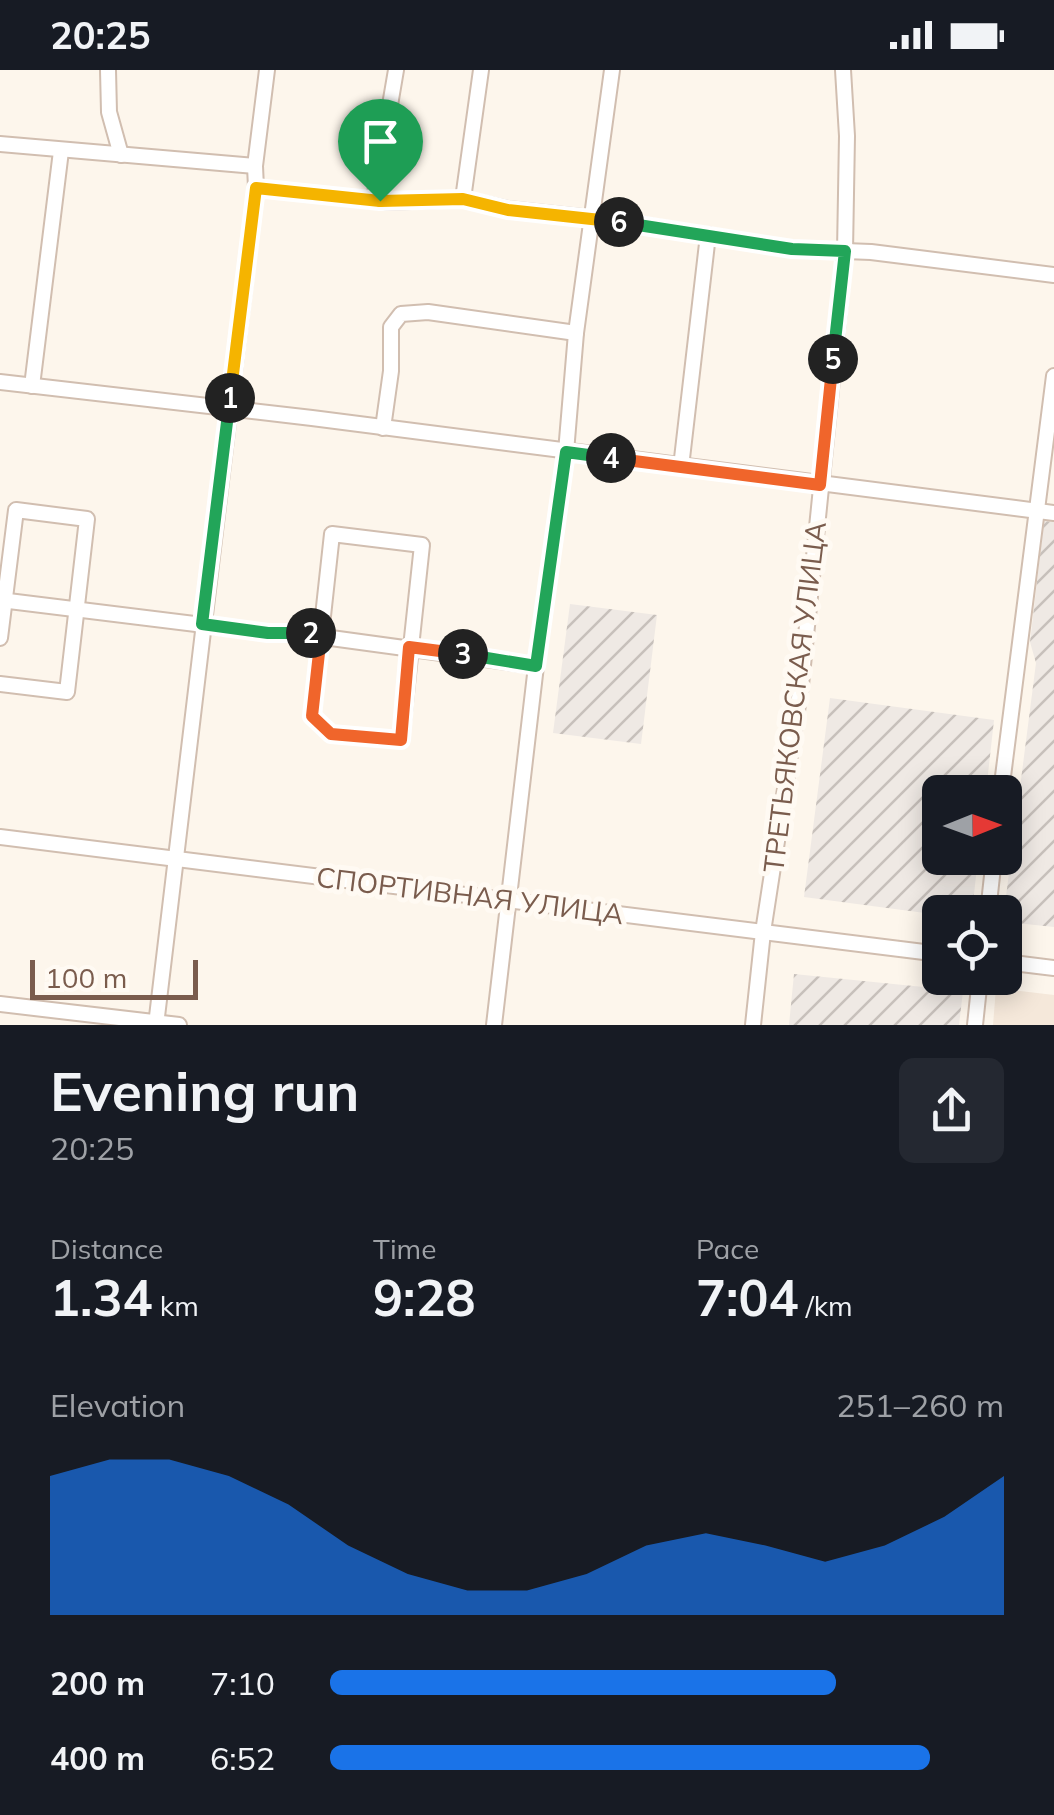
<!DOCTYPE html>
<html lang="en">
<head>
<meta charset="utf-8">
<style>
  body { margin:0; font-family:Mulish,sans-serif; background:#242831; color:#f1f3f6; height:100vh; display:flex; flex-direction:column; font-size:38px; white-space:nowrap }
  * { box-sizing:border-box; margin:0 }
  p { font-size:32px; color:#9ea1a6 }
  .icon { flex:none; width:55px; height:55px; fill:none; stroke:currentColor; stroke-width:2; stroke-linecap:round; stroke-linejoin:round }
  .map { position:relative; height:955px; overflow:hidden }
  .drawer { display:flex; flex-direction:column; background:#171b24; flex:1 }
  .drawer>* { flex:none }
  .needle { width:65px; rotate:89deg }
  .buttons { position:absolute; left:922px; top:705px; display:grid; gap:20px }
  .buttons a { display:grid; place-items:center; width:100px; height:100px; border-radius:15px; background:#171b24; box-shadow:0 5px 25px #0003; font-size:50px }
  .scale { position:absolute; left:30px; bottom:25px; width:168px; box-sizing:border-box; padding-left:10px; border:5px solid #7a5c4d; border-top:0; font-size:28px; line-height:35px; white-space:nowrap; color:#7a5c4d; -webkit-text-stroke:8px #fffaf3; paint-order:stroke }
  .pin { position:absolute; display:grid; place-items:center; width:85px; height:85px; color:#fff; margin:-102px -42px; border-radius:50% 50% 50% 0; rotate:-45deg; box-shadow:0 0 10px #0007 }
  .pin .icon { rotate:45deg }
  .km { position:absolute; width:50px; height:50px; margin:-25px; border-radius:50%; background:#222; color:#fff; font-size:28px; line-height:50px; text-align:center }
  .round { display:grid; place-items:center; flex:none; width:105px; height:105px; border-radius:15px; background:#242831 }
  .headline { display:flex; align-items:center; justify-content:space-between; height:170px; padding:0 50px }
  h1 { font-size:55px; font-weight:700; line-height:75px }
  .stats { display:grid; grid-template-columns:repeat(3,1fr); gap:15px; height:170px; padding:10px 50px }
  .stats div { display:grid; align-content:center }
  .stats b { font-size:50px; font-weight:700 }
  .stats small { font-size:28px; font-weight:400 }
  .stats p { font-size:28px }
  .chart { height:280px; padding:20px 50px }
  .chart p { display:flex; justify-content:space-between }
  .chart svg { width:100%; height:180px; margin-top:10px; fill:#1a73e8; opacity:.7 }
  ul { padding:0 50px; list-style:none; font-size:32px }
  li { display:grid; grid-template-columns:160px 120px 1fr; align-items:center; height:75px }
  li i { height:25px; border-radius:12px; background:#1a73e8 }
  .status { display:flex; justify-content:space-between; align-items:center; height:70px; padding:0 50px; background:#171b24; direction:ltr }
  .status svg { height:28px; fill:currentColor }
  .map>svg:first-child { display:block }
  .residential { fill:#f5e8da }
  .industrial { fill:url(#industrial-furrows) }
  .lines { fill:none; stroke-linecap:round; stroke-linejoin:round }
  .minor-casing { stroke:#d1beb0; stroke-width:18 }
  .minor { stroke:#fff; stroke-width:14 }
  .split-1-casing { stroke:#fff; stroke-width:20 }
  .split-2-casing { stroke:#fff; stroke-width:20 }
  .split-3-casing { stroke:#fff; stroke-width:20 }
  .split-4-casing { stroke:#fff; stroke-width:20 }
  .split-5-casing { stroke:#fff; stroke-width:20 }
  .split-6-casing { stroke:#fff; stroke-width:20 }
  .split-7-casing { stroke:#fff; stroke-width:20 }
  .split-1 { stroke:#f5b400; stroke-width:12 }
  .split-2 { stroke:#22a559; stroke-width:12 }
  .split-3 { stroke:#f0652b; stroke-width:12 }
  .split-4 { stroke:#22a559; stroke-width:12 }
  .split-5 { stroke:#f0652b; stroke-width:12 }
  .split-6 { stroke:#22a559; stroke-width:12 }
  .split-7 { stroke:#f5b400; stroke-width:12 }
  .labels { text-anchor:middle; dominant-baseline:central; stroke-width:10; stroke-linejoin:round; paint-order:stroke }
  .street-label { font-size:28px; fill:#7a5c4d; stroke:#fffaf3 }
</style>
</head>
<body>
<div class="status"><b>20:25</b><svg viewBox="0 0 49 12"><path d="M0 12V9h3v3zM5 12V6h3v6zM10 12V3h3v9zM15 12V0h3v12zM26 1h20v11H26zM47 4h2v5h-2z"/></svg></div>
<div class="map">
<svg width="1054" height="955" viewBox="0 0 1054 955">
  <defs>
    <pattern id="industrial-furrows" width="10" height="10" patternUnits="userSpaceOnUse" patternTransform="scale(2.5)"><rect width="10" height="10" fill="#efe9e4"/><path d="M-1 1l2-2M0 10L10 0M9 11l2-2" fill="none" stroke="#c7c0bb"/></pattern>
  </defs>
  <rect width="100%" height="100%" fill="#fdf6ec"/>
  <polygon class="residential" points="996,918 1054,925 1054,955 993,955"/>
  <g class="industrial">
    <polygon points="1044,451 1054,452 1054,857 1005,852 1004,842 1036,593 1030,572"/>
    <polygon points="570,534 657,545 641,674 553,663"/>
    <polygon points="830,628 994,650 986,722 940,722 940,788 978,788 972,842 940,845 804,827"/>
    <polygon points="794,904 963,921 959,955 789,955"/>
  </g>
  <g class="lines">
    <defs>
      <g id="minor">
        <polyline points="108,0 109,42 121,85"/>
        <polyline points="0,74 255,96"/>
        <polyline points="256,118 386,132 463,129 508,139 609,150 793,179 871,182 1054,205"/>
        <polyline points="463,129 481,0"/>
        <polyline points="380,131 375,123 396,0"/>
        <polyline points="0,312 312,348 1054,443"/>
        <polyline points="32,316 61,81"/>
        <polyline points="383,358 391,301 391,257 401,244 428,242 576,263"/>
        <polyline points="681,397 708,165"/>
        <polygon points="332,464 422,475 401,670 331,664 312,646"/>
        <polyline points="0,530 268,563 316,563 331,568 536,596"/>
        <polyline points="0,568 16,440 87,449 67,622 0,614"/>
        <polyline points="1001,722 1054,306"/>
        <polyline points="0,767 940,884"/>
        <polyline points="988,842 994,788"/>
        <polyline points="1005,892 1054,898"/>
        <polyline points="0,934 179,955"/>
        <polyline points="156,955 256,118 255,96 267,0"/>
        <polyline points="494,955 536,596 566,382 576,263 612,0"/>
        <polyline points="753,955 763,862 801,615 845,181 847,66 843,0"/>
        <polyline points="975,955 980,908"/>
      </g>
    </defs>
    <use href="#minor" class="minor-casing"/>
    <use href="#minor" class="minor"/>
  </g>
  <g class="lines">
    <defs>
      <polyline id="split-1" points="230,328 256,118 380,131"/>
      <polyline id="split-2" points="230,328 202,554 268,563 311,563"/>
      <polyline id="split-3" points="311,563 321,565 312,646 331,664 401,670 409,577 463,584"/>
      <polyline id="split-4" points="463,584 536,596 566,382 611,388"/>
      <polyline id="split-5" points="611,388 820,415 833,289"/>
      <polyline id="split-6" points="619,152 792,179 845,181 833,289"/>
      <polyline id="split-7" points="380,131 463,129 508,140 619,152"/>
    </defs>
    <use href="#split-1" class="split-1-casing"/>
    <use href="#split-2" class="split-2-casing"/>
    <use href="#split-3" class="split-3-casing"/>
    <use href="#split-4" class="split-4-casing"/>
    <use href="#split-5" class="split-5-casing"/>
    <use href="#split-6" class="split-6-casing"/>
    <use href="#split-7" class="split-7-casing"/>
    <use href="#split-1" class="split-1"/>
    <use href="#split-2" class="split-2"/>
    <use href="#split-3" class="split-3"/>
    <use href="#split-4" class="split-4"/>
    <use href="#split-5" class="split-5"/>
    <use href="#split-6" class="split-6"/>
    <use href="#split-7" class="split-7"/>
  </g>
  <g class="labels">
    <g class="street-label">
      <text transform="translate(794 627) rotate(-83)">ТРЕТЬЯКОВСКАЯ УЛИЦА</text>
      <text transform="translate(470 825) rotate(7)">СПОРТИВНАЯ УЛИЦА</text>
    </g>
  </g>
</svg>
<div class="buttons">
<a><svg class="needle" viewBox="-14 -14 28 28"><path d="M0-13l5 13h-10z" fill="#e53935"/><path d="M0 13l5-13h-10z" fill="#9ea1a6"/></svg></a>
<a><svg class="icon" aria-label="locate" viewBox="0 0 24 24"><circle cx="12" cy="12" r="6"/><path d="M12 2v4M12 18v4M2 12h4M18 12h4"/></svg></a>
</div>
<div class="scale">100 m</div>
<div class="pin" style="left:380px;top:131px;background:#1e9e55"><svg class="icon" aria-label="arrive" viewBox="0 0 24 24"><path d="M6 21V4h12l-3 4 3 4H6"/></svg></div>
<b class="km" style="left:230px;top:328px">1</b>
<b class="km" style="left:311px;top:563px">2</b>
<b class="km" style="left:463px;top:584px">3</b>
<b class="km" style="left:611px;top:388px">4</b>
<b class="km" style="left:833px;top:289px">5</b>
<b class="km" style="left:619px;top:152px">6</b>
</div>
<section class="drawer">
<div class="headline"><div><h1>Evening run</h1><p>20:25</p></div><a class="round"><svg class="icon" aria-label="share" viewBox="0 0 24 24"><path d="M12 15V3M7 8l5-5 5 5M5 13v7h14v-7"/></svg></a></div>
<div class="stats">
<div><p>Distance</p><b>1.34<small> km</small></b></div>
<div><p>Time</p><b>9:28</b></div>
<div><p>Pace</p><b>7:04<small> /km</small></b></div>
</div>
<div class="chart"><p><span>Elevation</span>251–260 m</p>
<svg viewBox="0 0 160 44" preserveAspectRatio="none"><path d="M0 44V10L10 6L20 6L30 10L40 17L50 27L60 34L70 38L80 38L90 34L100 27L110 24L120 27L130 31L140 27L150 20L160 10V44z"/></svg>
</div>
<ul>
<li><b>200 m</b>7:10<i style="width:75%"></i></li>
<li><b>400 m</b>6:52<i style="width:89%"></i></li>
</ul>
</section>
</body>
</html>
